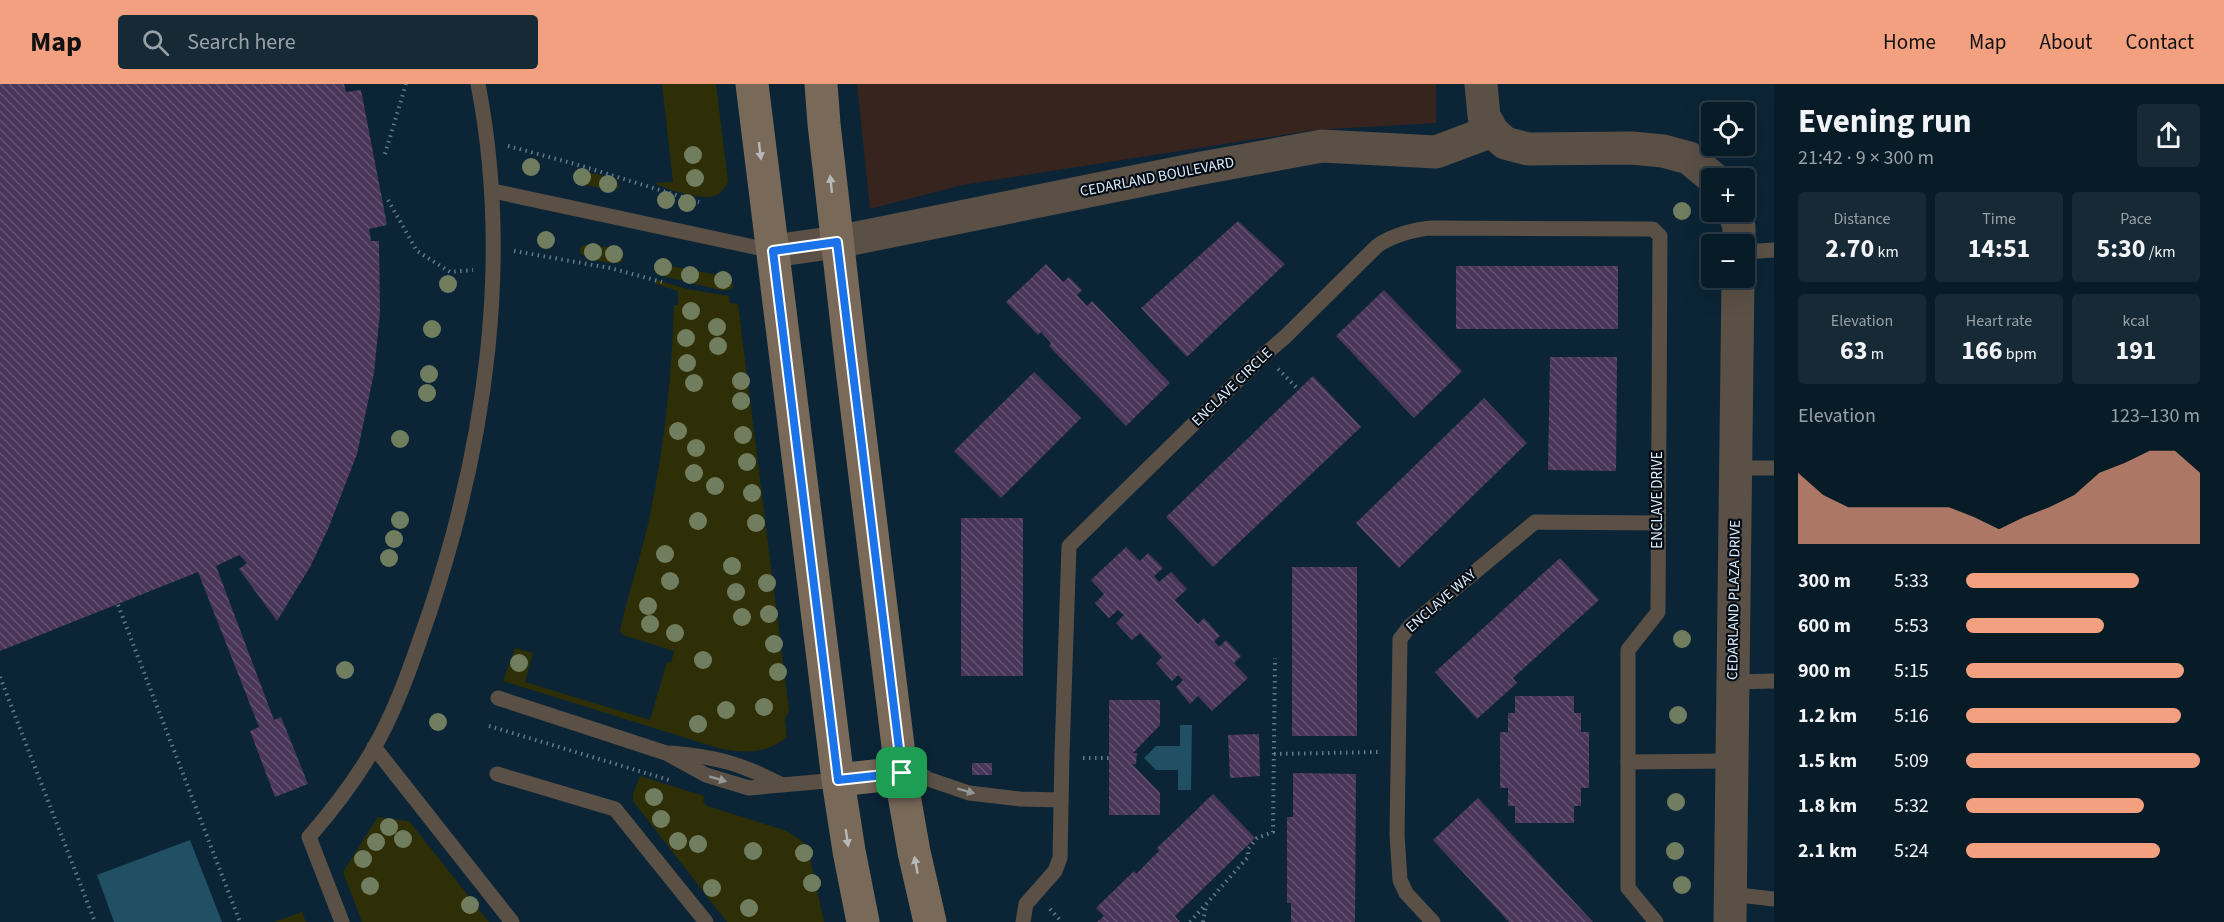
<!DOCTYPE html>
<html lang="en">
<head>
<meta charset="utf-8">
<style>
  body { margin:0; font-family:"Source Sans 3",sans-serif; background:#162934; color:#f1f3f6; height:100vh; display:flex; flex-direction:column; font-size:22px; white-space:nowrap }
  * { box-sizing:border-box; margin:0 }
  p { font-size:20px; color:#98a1a8 }
  .icon { flex:none; width:33px; height:33px; fill:none; stroke:currentColor; stroke-width:2; stroke-linecap:round; stroke-linejoin:round }
  .map { position:relative; flex:1; overflow:hidden }
  .side { display:flex; flex-direction:column; background:#081c28; width:450px }
  .side>* { flex:none }
  .controls { position:absolute; left:1701px; top:18px; display:grid; gap:12px }
  .controls a { display:grid; place-items:center; width:54px; height:54px; border-radius:6px; background:#081c28; box-shadow:0 6px 24px #0002,0 0 0 2px #293a45; font-size:30px }
  .pin { position:absolute; display:grid; place-items:center; width:51px; height:51px; color:#fff; margin:-26px; border-radius:12px; box-shadow:0 3px 9px #0006 }
  .round { display:grid; place-items:center; flex:none; width:63px; height:63px; border-radius:6px; background:#162934 }
  .summary { display:flex; align-items:center; justify-content:space-between; height:102px; padding:0 24px }
  h1 { font-size:33px; font-weight:700; line-height:45px }
  .metrics { display:grid; grid-template-columns:repeat(3,1fr); gap:9px; height:102px; padding:6px 24px }
  .metrics div { display:grid; align-content:center; border-radius:6px; background:#162934; text-align:center }
  .metrics b { font-size:26px; font-weight:700 }
  .metrics small { font-size:16px; font-weight:400 }
  .metrics p { font-size:16px }
  .chart { height:168px; padding:12px 24px }
  .chart p { display:flex; justify-content:space-between }
  .chart svg { width:100%; height:108px; margin-top:6px; fill:#f2a07f; opacity:.7 }
  ul { padding:0 24px; list-style:none; font-size:20px }
  li { display:grid; grid-template-columns:96px 72px 1fr; align-items:center; height:45px }
  li i { height:15px; border-radius:8px; background:#f2a07f }
  header { display:flex; align-items:center; gap:36px; box-sizing:border-box; height:84px; padding:0 30px; background:#f2a07f; color:#111 }
  header strong { font-size:28px }
  nav { display:flex; gap:33px; margin-inline-start:auto; font-size:21px }
  .search { width:420px; height:54px; background:#162934; display:flex; align-items:center; gap:15px; box-sizing:border-box; padding:0 21px; border-radius:6px; color:#98a1a8; font-size:22px }
  main { display:flex; flex:1; min-height:0 }
  .map>svg:first-child { display:block }
  .commercial { fill:#37241f }
  .green { fill:#2e2f06 }
  .water { fill:#214f64 }
  .building { fill:url(#building-back-hatch) }
  .lines { fill:none; stroke-linecap:round; stroke-linejoin:round }
  .path { stroke:#647988; stroke-width:4; stroke-dasharray:1.5 4.5; stroke-linecap:butt }
  .service { stroke:#5a5046; stroke-width:15 }
  .tertiary { stroke:#5a5046; stroke-width:33 }
  .secondary { stroke:#796959; stroke-width:33 }
  .tree { fill:#707e5f }
  .oneway { fill:#b6b8b9 }
  .oneway2 { fill:#959797 }
  .route-casing { stroke:#fff; stroke-width:12 }
  .route { stroke:#1a73e8; stroke-width:8 }
  .labels { text-anchor:middle; dominant-baseline:central; stroke-width:4.5; stroke-linejoin:round; paint-order:stroke }
  .street-label { font-size:15px; fill:#deedf9; stroke:#040d15 }
</style>
</head>
<body>
<header>
<strong>Map</strong>
<div class="search"><svg class="icon" aria-label="search" viewBox="0 0 24 24"><circle cx="10" cy="10" r="6"/><path d="M15 15l6 6"/></svg>Search here</div>
<nav><a>Home</a><a>Map</a><a>About</a><a>Contact</a></nav>
</header>
<main>
<div class="map">
<svg width="1774" height="838" viewBox="0 0 1774 838">
  <defs>
    <pattern id="building-back-hatch" width="6" height="6" patternUnits="userSpaceOnUse" patternTransform="scale(1.5)"><rect width="6" height="6" fill="#493658"/><path d="M-1 5l2 2M0 0l6 6M5-1l2 2" fill="none" stroke="#635371"/></pattern>
  </defs>
  <rect width="100%" height="100%" fill="#0b2536"/>
  <polygon class="commercial" points="857,0 1436,0 1436,39 1314,46 962,101 870,125"/>
  <g class="green">
    <path d="M662,0H716L728,98C725,103 722,109 715,112C703,116 666,106 654,99L673,98Z"/>
    <polygon points="581,87 616,94 619,103 614,107 582,100 576,97 576,91"/>
    <path d="M583,161L617,164L623,170L622,178C610,181 590,176 580,169V164Z"/>
    <polygon points="660,180 728,193 732,196 733,204 724,207 659,191 655,189 654,182"/>
    <path d="M657,196L687,205L729,212L730,219L738,220L789,627L785,635L787,653C766,670 746,669 721,665L503,597L515,564L533,569L525,598L650,636L667,578L671,579L674,567L623,551L620,547C628,509 641,473 649,436C664,365 672,293 674,221H678V207L656,200L654,197Z"/>
    <polygon points="640,692 704,712 703,718 707,722 784,746 801,756 808,765 824,838 727,838 633,717 633,710"/>
    <polygon points="378,733 409,737 489,838 362,838 343,788"/>
    <polygon points="302,828 306,838 274,838"/>
  </g>
  <g class="water">
    <polygon points="1180,641 1192,641 1191,706 1178,706 1178,686 1156,686 1144,674 1156,662 1180,662"/>
    <polygon points="190,756 222,838 114,838 97,791"/>
  </g>
  <g class="building">
    <polygon points="0,0 344,0 346,8 361,6 387,141 369,145 371,157 379,157 380,228 374,289 357,370 328,445 310,483 277,537 239,485 247,479 239,471 216,482 274,636 281,633 308,700 275,713 250,647 259,643 198,488 0,567"/>
    <polygon points="1238,137 1285,180 1187,273 1141,224"/>
    <polygon points="1046,180 1063,198 1069,193 1082,206 1077,211 1087,222 1092,217 1170,299 1126,342 1049,262 1051,259 1041,248 1038,251 1006,218"/>
    <rect x="1456" y="182" width="162" height="63"/>
    <polygon points="1384,206 1462,287 1414,334 1336,252"/>
    <polygon points="1550,273 1617,273 1616,387 1548,386"/>
    <polygon points="1034,288 1081,334 1001,414 954,367"/>
    <polygon points="1313,292 1361,343 1213,483 1166,433"/>
    <polygon points="1484,314 1527,359 1399,484 1356,439"/>
    <rect x="961" y="434" width="62" height="158"/>
    <polygon points="1126,463 1140,477 1148,469 1163,484 1154,492 1159,498 1171,488 1187,505 1175,516 1198,540 1204,534 1220,552 1214,557 1219,563 1226,556 1241,572 1234,579 1248,594 1212,627 1198,612 1190,620 1176,603 1183,596 1178,591 1172,597 1156,579 1162,573 1140,549 1132,556 1116,539 1124,531 1118,526 1109,534 1095,519 1104,510 1091,496"/>
    <polygon points="1560,474 1599,516 1513,594 1517,599 1477,635 1435,588"/>
    <rect x="1292" y="483" width="65" height="169"/>
    <polygon points="1515,612 1574,612 1574,629 1581,629 1581,648 1589,648 1589,704 1581,704 1581,722 1574,722 1574,739 1515,739 1515,722 1508,722 1508,704 1500,704 1500,648 1508,648 1508,629 1515,629"/>
    <polygon points="1109,616 1160,616 1160,641 1133,669 1137,669 1136,680 1132,680 1160,709 1160,731 1109,731"/>
    <polygon points="1259,650 1260,692 1230,694 1228,651"/>
    <rect x="972" y="679" width="20" height="12"/>
    <polygon points="1293,689 1356,690 1355,838 1291,838 1291,819 1287,819 1287,733 1293,733"/>
    <polygon points="1213,710 1255,754 1175,832 1180,838 1097,838 1104,832 1096,824 1134,787 1136,790 1159,767 1157,764"/>
    <polygon points="1478,714 1593,838 1509,838 1433,756"/>
  </g>
  <g class="lines">
    <g class="path">
      <polyline points="508,62 575,80 699,118"/>
      <polyline points="385,70 406,0"/>
      <polyline points="388,116 417,167 450,188 473,186"/>
      <polyline points="514,167 610,184 662,198"/>
      <polyline points="1278,285 1299,306"/>
      <polyline points="118,521 240,838"/>
      <polyline points="0,593 95,838"/>
      <polyline points="489,642 669,696"/>
      <polyline points="1274,670 1379,668"/>
      <polyline points="1083,674 1109,674"/>
      <polyline points="1050,825 1062,838"/>
      <polyline points="1190,838 1248,773 1248,765 1257,754 1273,748 1275,574"/>
      <polyline points="1203,838 1206,821"/>
    </g>
    <g class="service">
      <polyline points="493,107 773,167"/>
      <polyline points="1744,168 1774,166"/>
      <polyline points="1736,384 1774,384"/>
      <polyline points="1733,598 1774,597"/>
      <polyline points="498,614 666,669 706,691 749,704 838,696"/>
      <polyline points="374,663 512,838"/>
      <path d="M671,669C716,673 740,679 780,700"/>
      <polyline points="1628,678 1732,677"/>
      <polyline points="902,689 916,687 928,695 969,709 1020,715 1061,716"/>
      <polyline points="497,690 615,725 706,838"/>
      <polyline points="1730,810 1774,815"/>
      <path d="M342,838L309,753C336,722 361,689 380,653C401,613 415,570 430,527C486,359 512,175 478,0"/>
      <path d="M1023,838L1026,820L1055,787L1060,774L1062,670L1069,462L1264,271L1286,252L1377,162C1391,152 1414,145 1432,144L1653,145L1660,152L1658,528L1628,566V804L1656,838"/>
      <polyline points="1433,838 1406,809 1400,796 1397,751 1400,555 1410,542 1535,438 1657,439"/>
    </g>
    <g class="tertiary">
      <polyline points="1492,47 1505,59 1528,65 1632,64 1663,67 1689,74 1713,94"/>
      <polyline points="1734,128 1739,143 1739,160"/>
      <polyline points="773,167 837,158 1197,85 1322,62 1436,68 1492,47 1484,32 1481,0"/>
      <polyline points="1730,838 1738,194"/>
    </g>
    <g class="secondary">
      <polyline points="752,0 838,696 849,767 863,838"/>
      <polyline points="821,0 824,40 853,294 904,711 914,768 930,838"/>
      <polyline points="838,696 902,689"/>
    </g>
  </g>
  <g class="tree">
    <circle cx="693" cy="71" r="9"/>
    <circle cx="531" cy="83" r="9"/>
    <circle cx="582" cy="93" r="9"/>
    <circle cx="695" cy="94" r="9"/>
    <circle cx="608" cy="100" r="9"/>
    <circle cx="666" cy="116" r="9"/>
    <circle cx="687" cy="119" r="9"/>
    <circle cx="1682" cy="127" r="9"/>
    <circle cx="546" cy="156" r="9"/>
    <circle cx="593" cy="168" r="9"/>
    <circle cx="614" cy="170" r="9"/>
    <circle cx="663" cy="183" r="9"/>
    <circle cx="690" cy="191" r="9"/>
    <circle cx="723" cy="196" r="9"/>
    <circle cx="448" cy="200" r="9"/>
    <circle cx="691" cy="227" r="9"/>
    <circle cx="717" cy="243" r="9"/>
    <circle cx="432" cy="245" r="9"/>
    <circle cx="686" cy="254" r="9"/>
    <circle cx="718" cy="262" r="9"/>
    <circle cx="687" cy="279" r="9"/>
    <circle cx="429" cy="290" r="9"/>
    <circle cx="741" cy="297" r="9"/>
    <circle cx="694" cy="299" r="9"/>
    <circle cx="427" cy="309" r="9"/>
    <circle cx="741" cy="317" r="9"/>
    <circle cx="678" cy="347" r="9"/>
    <circle cx="743" cy="351" r="9"/>
    <circle cx="400" cy="355" r="9"/>
    <circle cx="696" cy="364" r="9"/>
    <circle cx="747" cy="378" r="9"/>
    <circle cx="694" cy="389" r="9"/>
    <circle cx="715" cy="402" r="9"/>
    <circle cx="752" cy="409" r="9"/>
    <circle cx="400" cy="436" r="9"/>
    <circle cx="698" cy="437" r="9"/>
    <circle cx="756" cy="439" r="9"/>
    <circle cx="394" cy="455" r="9"/>
    <circle cx="665" cy="470" r="9"/>
    <circle cx="389" cy="474" r="9"/>
    <circle cx="732" cy="482" r="9"/>
    <circle cx="670" cy="497" r="9"/>
    <circle cx="767" cy="499" r="9"/>
    <circle cx="736" cy="508" r="9"/>
    <circle cx="648" cy="522" r="9"/>
    <circle cx="769" cy="530" r="9"/>
    <circle cx="742" cy="533" r="9"/>
    <circle cx="650" cy="540" r="9"/>
    <circle cx="675" cy="549" r="9"/>
    <circle cx="1682" cy="555" r="9"/>
    <circle cx="774" cy="560" r="9"/>
    <circle cx="703" cy="576" r="9"/>
    <circle cx="519" cy="579" r="9"/>
    <circle cx="345" cy="586" r="9"/>
    <circle cx="778" cy="588" r="9"/>
    <circle cx="764" cy="623" r="9"/>
    <circle cx="726" cy="626" r="9"/>
    <circle cx="1678" cy="631" r="9"/>
    <circle cx="438" cy="638" r="9"/>
    <circle cx="698" cy="640" r="9"/>
    <circle cx="654" cy="713" r="9"/>
    <circle cx="1676" cy="718" r="9"/>
    <circle cx="661" cy="735" r="9"/>
    <circle cx="389" cy="743" r="9"/>
    <circle cx="403" cy="755" r="9"/>
    <circle cx="678" cy="757" r="9"/>
    <circle cx="376" cy="758" r="9"/>
    <circle cx="698" cy="760" r="9"/>
    <circle cx="753" cy="767" r="9"/>
    <circle cx="1675" cy="767" r="9"/>
    <circle cx="804" cy="769" r="9"/>
    <circle cx="363" cy="775" r="9"/>
    <circle cx="812" cy="799" r="9"/>
    <circle cx="1682" cy="801" r="9"/>
    <circle cx="370" cy="802" r="9"/>
    <circle cx="712" cy="804" r="9"/>
    <circle cx="470" cy="821" r="9"/>
    <circle cx="749" cy="824" r="9"/>
  </g>
  <defs><path id="oneway-solid" d="M-6-.8H1V-3.2L6.5 0L1 3.2V.8H-6Z" transform="scale(1.5)"/></defs>
  <g class="oneway">
    <use href="#oneway-solid" transform="translate(760 67) rotate(83)"/>
    <use href="#oneway-solid" transform="translate(831 100) rotate(-96)"/>
    <use href="#oneway-solid" transform="translate(847 754) rotate(82)"/>
    <use href="#oneway-solid" transform="translate(916 781) rotate(-101)"/>
  </g>
  <g class="oneway2">
    <use href="#oneway-solid" transform="translate(718 695) rotate(16)"/>
    <use href="#oneway-solid" transform="translate(966 707) rotate(15)"/>
  </g>
  <g class="lines">
    <defs>
      <polygon id="route" points="837,158 902,689 838,696 773,167"/>
    </defs>
    <use href="#route" class="route-casing"/>
    <use href="#route" class="route"/>
  </g>
  <g class="labels">
    <g class="street-label">
      <text transform="translate(1157 93) rotate(-11)">CEDARLAND BOULEVARD</text>
      <text transform="translate(1232 303) rotate(-44)">ENCLAVE CIRCLE</text>
      <text transform="translate(1657 416) rotate(-90)">ENCLAVE DRIVE</text>
      <text transform="translate(1734 516) rotate(-89)">CEDARLAND PLAZA DRIVE</text>
      <text transform="translate(1441 517) rotate(-41)">ENCLAVE WAY</text>
    </g>
  </g>
</svg>
<div class="controls">
<a><svg class="icon" aria-label="locate" viewBox="0 0 24 24"><circle cx="12" cy="12" r="6"/><path d="M12 2v4M12 18v4M2 12h4M18 12h4"/></svg></a>
<a>+</a>
<a>−</a>
</div>
<div class="pin" style="left:902px;top:689px;background:#1e9e55"><svg class="icon" aria-label="arrive" viewBox="0 0 24 24"><path d="M6 21V4h12l-3 4 3 4H6"/></svg></div>
</div>
<section class="side">
<div class="summary"><div><h1>Evening run</h1><p>21:42 · 9 × 300 m</p></div><a class="round"><svg class="icon" aria-label="share" viewBox="0 0 24 24"><path d="M12 15V3M7 8l5-5 5 5M5 13v7h14v-7"/></svg></a></div>
<div class="metrics">
<div><p>Distance</p><b>2.70<small> km</small></b></div>
<div><p>Time</p><b>14:51</b></div>
<div><p>Pace</p><b>5:30<small> /km</small></b></div>
</div>
<div class="metrics">
<div><p>Elevation</p><b>63<small> m</small></b></div>
<div><p>Heart rate</p><b>166<small> bpm</small></b></div>
<div><p>kcal</p><b>191</b></div>
</div>
<div class="chart"><p><span>Elevation</span>123–130 m</p>
<svg viewBox="0 0 160 44" preserveAspectRatio="none"><path d="M0 44V15L10 24L20 29L30 29L40 29L50 29L60 29L70 33L80 38L90 33L100 29L110 24L120 15L130 11L140 6L150 6L160 15V44z"/></svg>
</div>
<ul>
<li><b>300 m</b>5:33<i style="width:74%"></i></li>
<li><b>600 m</b>5:53<i style="width:59%"></i></li>
<li><b>900 m</b>5:15<i style="width:93%"></i></li>
<li><b>1.2 km</b>5:16<i style="width:92%"></i></li>
<li><b>1.5 km</b>5:09<i style="width:100%"></i></li>
<li><b>1.8 km</b>5:32<i style="width:76%"></i></li>
<li><b>2.1 km</b>5:24<i style="width:83%"></i></li>
</ul>
</section>
</main>
</body>
</html>
